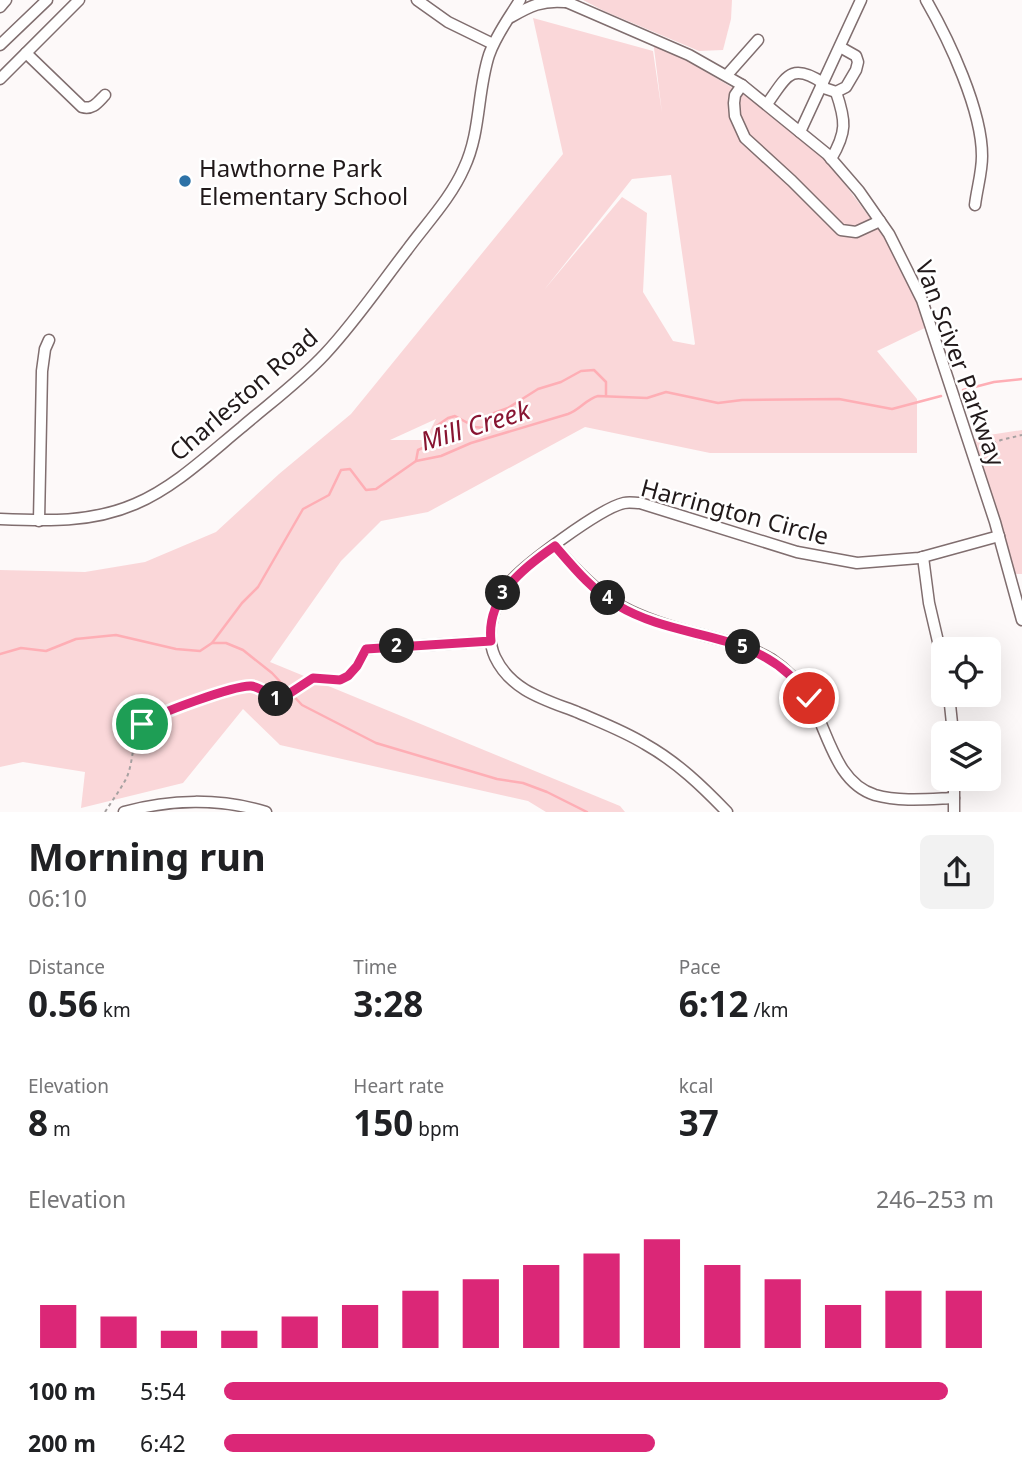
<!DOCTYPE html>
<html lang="en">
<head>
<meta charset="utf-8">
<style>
  body { margin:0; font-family:"Noto Sans",sans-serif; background:#f2f2f2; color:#202124; height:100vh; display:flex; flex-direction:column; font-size:26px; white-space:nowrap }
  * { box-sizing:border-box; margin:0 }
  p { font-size:23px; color:#757577 }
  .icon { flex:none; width:38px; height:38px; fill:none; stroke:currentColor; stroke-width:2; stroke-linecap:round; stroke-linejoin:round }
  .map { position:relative; height:812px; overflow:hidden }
  .side { display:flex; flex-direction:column; background:#fff; flex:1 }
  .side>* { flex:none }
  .tools { position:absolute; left:931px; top:637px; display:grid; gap:14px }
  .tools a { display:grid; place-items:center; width:70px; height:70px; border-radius:10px; background:#fff; box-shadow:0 7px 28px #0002; font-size:35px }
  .pin { position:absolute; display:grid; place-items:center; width:60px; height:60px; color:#fff; margin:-30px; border:4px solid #fff; border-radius:50%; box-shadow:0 2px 7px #0007 }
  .km { position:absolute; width:35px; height:35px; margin:-18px; border-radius:50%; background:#222; color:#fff; font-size:19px; line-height:35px; text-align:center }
  .round { display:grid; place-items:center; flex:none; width:74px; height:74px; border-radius:10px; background:#f2f2f2 }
  .overview { display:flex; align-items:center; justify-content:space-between; height:119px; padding:0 28px }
  h1 { font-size:38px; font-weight:700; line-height:52px }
  .metrics { display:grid; grid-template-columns:repeat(3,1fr); gap:10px; height:119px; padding:7px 28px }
  .metrics div { display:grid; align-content:center }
  .metrics b { font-size:35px; font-weight:700 }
  .metrics small { font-size:19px; font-weight:400 }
  .metrics p { font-size:19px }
  .chart { height:196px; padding:14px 28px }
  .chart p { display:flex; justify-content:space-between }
  .chart svg { width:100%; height:126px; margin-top:7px; stroke:#db2777; stroke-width:6 }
  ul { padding:0 28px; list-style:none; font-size:23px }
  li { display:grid; grid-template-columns:112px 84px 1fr; align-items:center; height:52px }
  li i { height:18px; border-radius:9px; background:#db2777 }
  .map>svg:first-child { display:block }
  .green { fill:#fad7d9; fill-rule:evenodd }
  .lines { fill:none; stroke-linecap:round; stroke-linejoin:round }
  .stream { stroke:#feaeb5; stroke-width:2.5 }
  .minor-casing { stroke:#806e6f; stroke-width:13 }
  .path { stroke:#a6a1a1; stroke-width:2; stroke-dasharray:3.5 3.5; stroke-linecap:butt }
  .minor { stroke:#fff; stroke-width:10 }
  .route-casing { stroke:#fff; stroke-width:14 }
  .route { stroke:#db2777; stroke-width:9 }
  .poi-dot { fill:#2d72a7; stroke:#fff; stroke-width:2.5 }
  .labels { text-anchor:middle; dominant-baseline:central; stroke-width:5; stroke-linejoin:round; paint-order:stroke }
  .poi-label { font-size:24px; fill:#21191a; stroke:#fff; text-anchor:start }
  .street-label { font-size:24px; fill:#21191a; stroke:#fff }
  .water-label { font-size:26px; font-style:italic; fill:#881532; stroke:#fff }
</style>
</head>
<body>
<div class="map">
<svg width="1022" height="812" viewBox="0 0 1022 812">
  <rect width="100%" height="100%" fill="#fdf9f9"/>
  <g class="green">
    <polygon points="583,0 732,0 731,19 723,50 699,51 604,11"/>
    <path d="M533,18L653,51L662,113L653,40L806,132L911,273L931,325L877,351L917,399V453H710L585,427L428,512L381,521L341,561L270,662L620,806L625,812H546L528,801L280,745L243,709L183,783L81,808L85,772L23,762L0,767V570L85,572L145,562L216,532L279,474L351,414L563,154ZM671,175L695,344L694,345L673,341L643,292L647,213L622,197L544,290L632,179ZM436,419L425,440H390Z"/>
    <polygon points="1022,430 1022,574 1010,574 968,441 989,435"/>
  </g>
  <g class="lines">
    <g class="stream">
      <polyline points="963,390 994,382 1022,379"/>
      <path d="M416,461L418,450C433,444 429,444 437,431L435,427L448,418L455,416L475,427L484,428L494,413L508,408L538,389L561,382L581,371L594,370L606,382V396"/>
      <polyline points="212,643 226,643 243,650 272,673 302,705 376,743 497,779 523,783 547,792 587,812"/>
      <path d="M0,654L21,648L46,651L76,639L116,635L176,649L200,651L212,643L242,603L258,587L303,509L329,495L341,470L350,469L366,490L376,489L416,461L441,456L471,443L568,414C580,410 586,399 598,396L647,398L666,392L718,403L742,400L839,399L892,409L941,396"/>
    </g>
    <defs>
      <g id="minor">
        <polyline points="417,0 448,22 493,44"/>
        <polyline points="562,0 689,55 742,85 827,154 859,191 889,234 922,300 995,522 1022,620"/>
        <path d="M926,0C949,40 982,110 982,156C982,173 977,188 975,205"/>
        <polyline points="0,7 6,0"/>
        <path d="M511,17C530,6 542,0 565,2"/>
        <polyline points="0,45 47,0"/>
        <path d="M26,53L82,107C93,110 98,102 105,95"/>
        <polyline points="727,75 758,40"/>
        <polyline points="0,79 79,0"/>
        <polyline points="742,85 735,95 734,103 735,116 745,138 792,181 841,230 856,232 880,221"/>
        <polyline points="821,87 836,92 846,87 856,70 858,62 856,56 840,47"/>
        <path d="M767,104C786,78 790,61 823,83"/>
        <polyline points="800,132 861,0"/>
        <path d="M831,159C847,132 846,121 836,92"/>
        <path d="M0,519C46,521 91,523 135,504C175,487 209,454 242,427C270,403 300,381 325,354C355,322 380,285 407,250C426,224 451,198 464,168C481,132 477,92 489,55C496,35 509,18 520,0"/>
        <polyline points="39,521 42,371 45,349 49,340"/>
        <path d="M555,546C600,599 624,614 691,632C717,639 748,645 771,659C786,669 799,682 808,697C828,729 834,782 875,795C900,802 929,799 954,798"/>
        <polyline points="923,557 929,603 943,663"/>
        <polyline points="366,649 491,641"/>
        <polyline points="949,695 953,733"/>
        <path d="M124,812C170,799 220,798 266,812"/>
        <path d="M727,812C702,786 677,762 645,744C624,731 600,722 577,712C546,700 511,691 495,657C485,635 493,606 507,586C520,567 601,508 624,503C629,502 635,503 640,503L797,552L857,563L919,558L999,536"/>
        <polyline points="954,812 954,779"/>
      </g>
    </defs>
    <use href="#minor" class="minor-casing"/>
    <g class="path">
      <polyline points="980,449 1001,440 1022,435"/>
      <path d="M105,812C112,801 120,790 126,779C136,758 129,733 150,718L233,690L251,686L281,699L314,678L340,680L348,675L357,666L362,657"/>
    </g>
    <use href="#minor" class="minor"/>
  </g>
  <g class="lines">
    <defs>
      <path id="route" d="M142,724C155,714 235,685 251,686C262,687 270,697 281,699L313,678L340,680L348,676L357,666L366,649L491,641C486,597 523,568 555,546C574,568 592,590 617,605C682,644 762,627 809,698"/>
    </defs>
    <use href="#route" class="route-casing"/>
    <use href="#route" class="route"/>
  </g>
  <circle class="poi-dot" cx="185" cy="181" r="7"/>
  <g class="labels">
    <g class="poi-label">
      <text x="199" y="167">Hawthorne Park<tspan x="199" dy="28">Elementary School</tspan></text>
    </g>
    <g class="street-label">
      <text transform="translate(961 363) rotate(70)">Van Sciver Parkway</text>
      <text transform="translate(243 394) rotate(-41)">Charleston Road</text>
      <text transform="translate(735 511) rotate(15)">Harrington Circle</text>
    </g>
    <g class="water-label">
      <text transform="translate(475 425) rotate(-17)">Mill Creek</text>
    </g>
  </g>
</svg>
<div class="tools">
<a><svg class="icon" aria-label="locate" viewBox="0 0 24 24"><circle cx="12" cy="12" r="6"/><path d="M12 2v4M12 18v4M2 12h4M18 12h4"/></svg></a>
<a><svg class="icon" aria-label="layers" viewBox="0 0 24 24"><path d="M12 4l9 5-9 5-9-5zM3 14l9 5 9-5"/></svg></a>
</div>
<div class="pin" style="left:142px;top:724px;background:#1e9e55"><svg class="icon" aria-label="arrive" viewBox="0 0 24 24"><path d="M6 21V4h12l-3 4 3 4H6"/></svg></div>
<div class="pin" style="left:809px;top:698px;background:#d93025"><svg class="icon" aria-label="check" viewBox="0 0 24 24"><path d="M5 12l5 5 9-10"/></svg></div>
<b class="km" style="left:276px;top:699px">1</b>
<b class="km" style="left:397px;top:646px">2</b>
<b class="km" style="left:503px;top:593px">3</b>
<b class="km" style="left:608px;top:598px">4</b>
<b class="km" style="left:743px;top:647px">5</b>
</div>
<section class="side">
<div class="overview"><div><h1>Morning run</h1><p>06:10</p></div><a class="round"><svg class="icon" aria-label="share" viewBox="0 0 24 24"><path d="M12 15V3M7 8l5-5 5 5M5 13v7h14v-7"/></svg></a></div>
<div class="metrics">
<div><p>Distance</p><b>0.56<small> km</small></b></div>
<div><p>Time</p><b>3:28</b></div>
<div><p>Pace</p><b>6:12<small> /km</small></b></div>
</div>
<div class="metrics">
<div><p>Elevation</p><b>8<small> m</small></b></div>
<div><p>Heart rate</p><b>150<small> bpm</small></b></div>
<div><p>kcal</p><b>37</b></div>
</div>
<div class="chart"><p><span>Elevation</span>246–253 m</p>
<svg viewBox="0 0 160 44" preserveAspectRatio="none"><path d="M5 44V29M15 44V33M25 44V38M35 44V38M45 44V33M55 44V29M65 44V24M75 44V20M85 44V15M95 44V11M105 44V6M115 44V15M125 44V20M135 44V29M145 44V24M155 44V24"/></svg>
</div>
<ul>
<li><b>100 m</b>5:54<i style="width:94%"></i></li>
<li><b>200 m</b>6:42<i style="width:56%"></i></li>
</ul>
</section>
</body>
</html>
